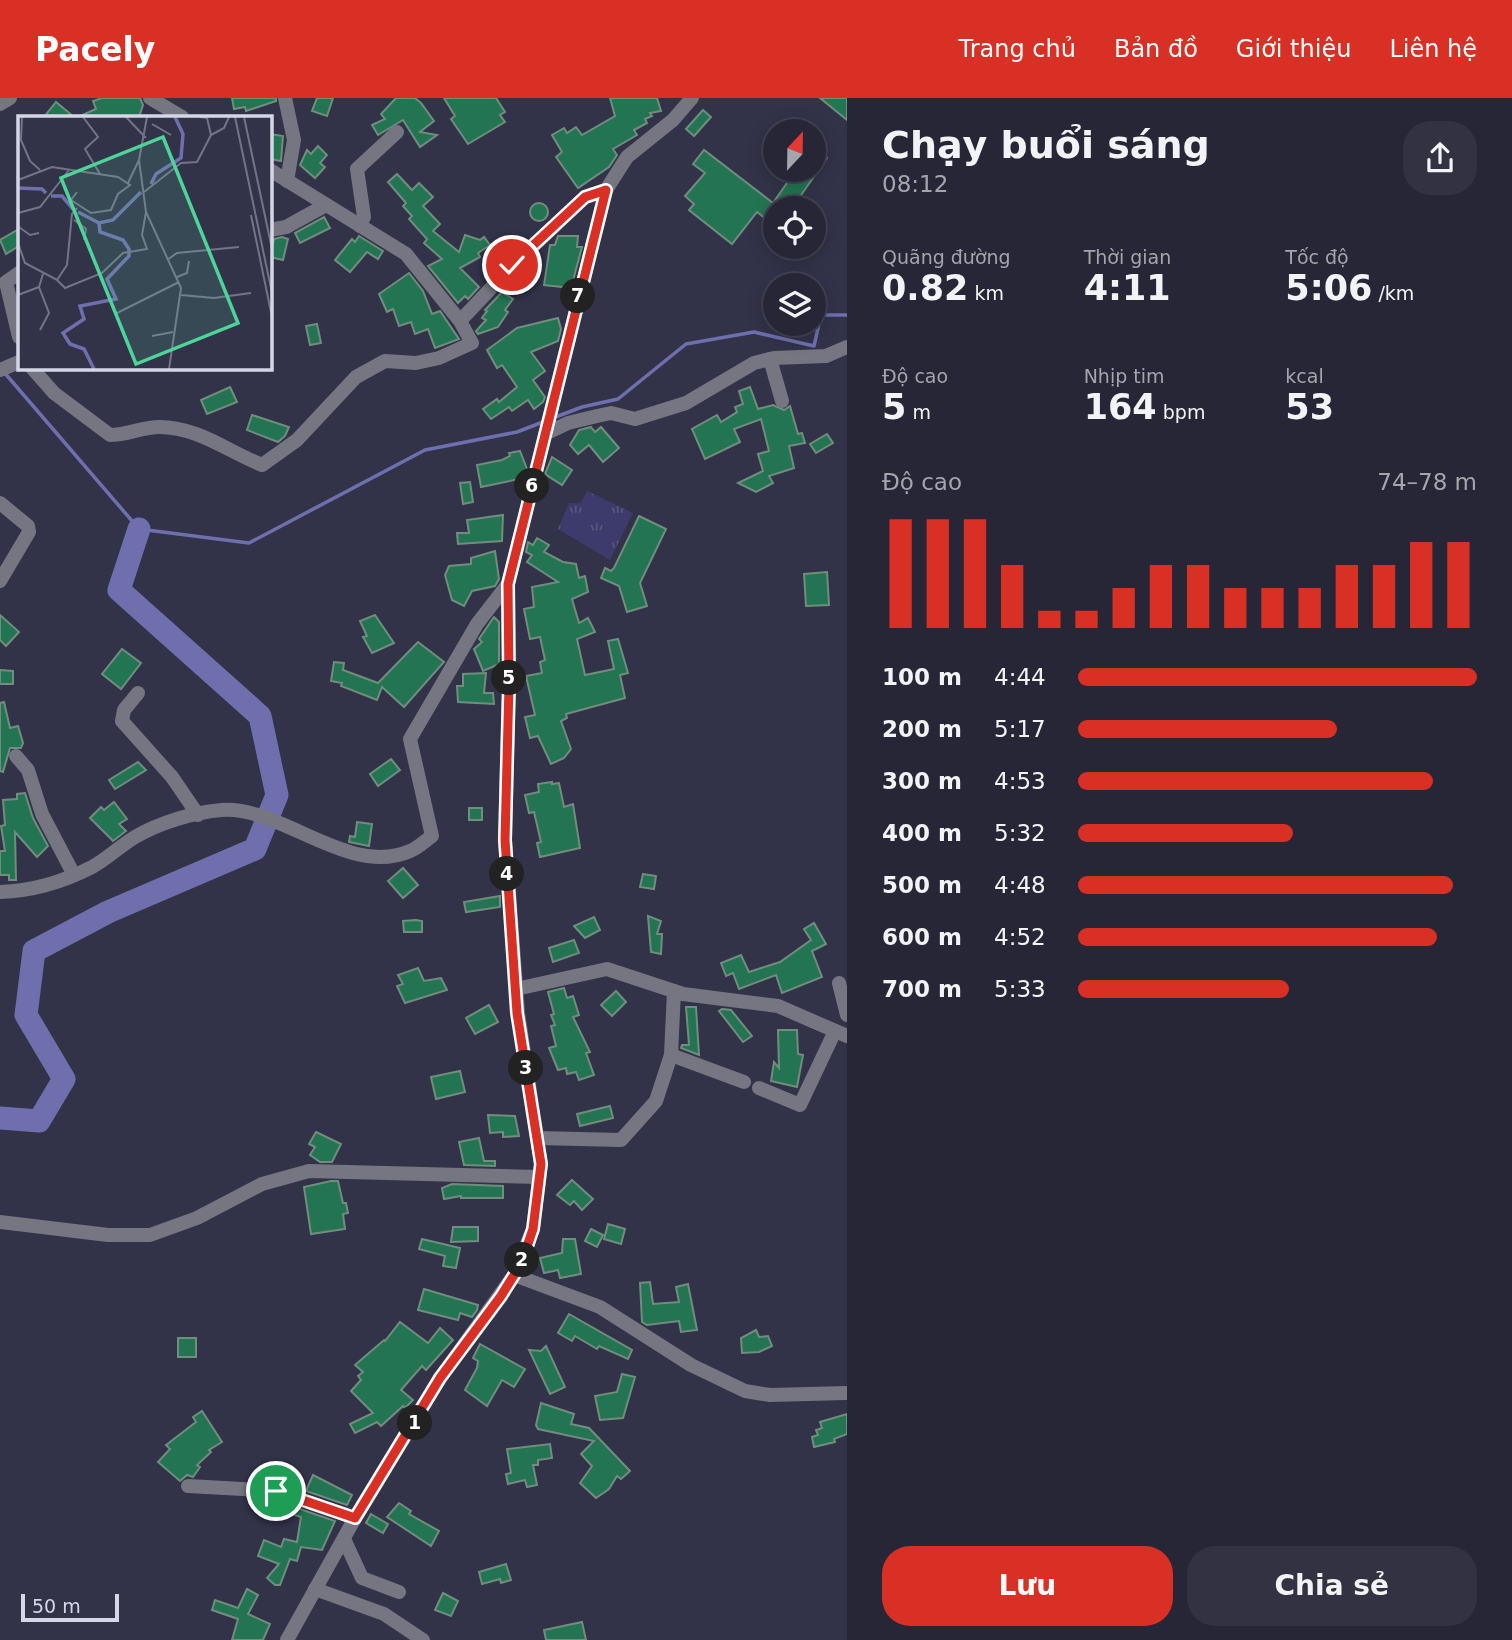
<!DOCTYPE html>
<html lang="vi">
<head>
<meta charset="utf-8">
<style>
  body { margin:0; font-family:"DejaVu Sans",sans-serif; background:#323242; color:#f1f3f6; height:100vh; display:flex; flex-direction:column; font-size:26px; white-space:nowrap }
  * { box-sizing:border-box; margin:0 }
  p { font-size:23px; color:#a4a5ad }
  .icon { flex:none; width:38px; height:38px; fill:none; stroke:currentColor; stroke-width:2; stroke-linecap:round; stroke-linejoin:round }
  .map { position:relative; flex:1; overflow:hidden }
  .details { display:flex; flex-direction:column; background:#262637; width:665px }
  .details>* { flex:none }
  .needle { width:46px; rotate:22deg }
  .fabs { position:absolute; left:763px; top:21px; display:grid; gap:14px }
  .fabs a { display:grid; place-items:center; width:63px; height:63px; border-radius:50%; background:#262637; box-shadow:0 4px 18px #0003,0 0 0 2px #424352; font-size:35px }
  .scale { position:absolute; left:21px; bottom:18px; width:98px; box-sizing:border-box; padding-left:7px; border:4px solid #d6d7e6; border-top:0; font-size:19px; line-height:24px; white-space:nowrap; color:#d6d7e6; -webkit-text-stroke:5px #323249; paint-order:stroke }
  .pin { position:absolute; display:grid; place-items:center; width:60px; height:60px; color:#fff; margin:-30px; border:4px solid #fff; border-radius:50%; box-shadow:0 2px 7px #0007 }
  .km { position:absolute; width:35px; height:35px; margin:-18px; border-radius:50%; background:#222; color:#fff; font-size:19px; line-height:35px; text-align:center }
  .round { display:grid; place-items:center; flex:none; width:74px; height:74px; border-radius:28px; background:#323242 }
  .head { display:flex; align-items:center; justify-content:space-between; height:119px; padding:0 35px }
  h1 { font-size:38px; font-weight:600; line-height:52px }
  .stats { display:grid; grid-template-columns:repeat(3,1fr); gap:10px; height:119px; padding:7px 35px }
  .stats div { display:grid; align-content:center }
  .stats b { font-size:35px; font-weight:600 }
  .stats small { font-size:19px; font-weight:400 }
  .stats p { font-size:19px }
  .chart { height:196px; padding:14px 35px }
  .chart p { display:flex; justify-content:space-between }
  .chart svg { width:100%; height:126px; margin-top:7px; stroke:#d93025; stroke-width:6 }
  .primary-button { display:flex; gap:14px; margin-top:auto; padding:14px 35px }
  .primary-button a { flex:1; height:80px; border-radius:28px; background:#d93025; color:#fff; font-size:28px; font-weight:600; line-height:80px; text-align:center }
  .primary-button a+a { background:#323242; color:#f1f3f6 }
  ul { padding:0 35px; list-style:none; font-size:23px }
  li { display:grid; grid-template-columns:112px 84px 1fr; align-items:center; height:52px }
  li i { height:18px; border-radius:9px; background:#d93025 }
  header { display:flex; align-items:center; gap:42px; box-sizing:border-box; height:98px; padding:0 35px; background:#d93025; color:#fff }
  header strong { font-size:33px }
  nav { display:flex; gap:38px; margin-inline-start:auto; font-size:24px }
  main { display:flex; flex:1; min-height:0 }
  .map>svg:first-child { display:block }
  .grass { fill:url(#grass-tufts) }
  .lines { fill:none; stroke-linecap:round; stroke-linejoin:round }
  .stream { stroke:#706fae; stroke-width:3.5 }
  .river { stroke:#706fae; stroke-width:23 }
  .building { fill:#237452; stroke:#708d7d; stroke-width:2 }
  .minor { stroke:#757681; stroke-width:14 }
  .tertiary { stroke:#757681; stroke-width:14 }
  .route-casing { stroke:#fff; stroke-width:14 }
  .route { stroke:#d93025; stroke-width:9 }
  .inset-river { fill:none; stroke:#706fae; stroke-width:3.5 }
  .inset-road { fill:none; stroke:#747488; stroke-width:2 }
  .view { fill:#4ed399; fill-opacity:0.15; stroke:#4ed399; stroke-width:3.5 }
  .inset-edge { fill:none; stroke:#d6d7e6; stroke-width:3.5 }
</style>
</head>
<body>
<header>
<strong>Pacely</strong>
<nav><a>Trang chủ</a><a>Bản đồ</a><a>Giới thiệu</a><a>Liên hệ</a></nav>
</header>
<main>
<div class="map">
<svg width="847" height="1542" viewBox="0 0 847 1542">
  <defs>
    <pattern id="grass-tufts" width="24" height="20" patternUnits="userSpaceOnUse" patternTransform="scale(1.75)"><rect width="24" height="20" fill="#3d3b6b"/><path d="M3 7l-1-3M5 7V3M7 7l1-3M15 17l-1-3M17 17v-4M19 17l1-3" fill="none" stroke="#585780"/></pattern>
  </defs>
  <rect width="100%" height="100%" fill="#323249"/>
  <polygon class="grass" points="587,393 633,415 610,462 558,431 569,405 581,405"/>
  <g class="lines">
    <g class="stream">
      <polyline points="3,273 139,431 249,445 425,352 517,334 543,324"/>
      <polyline points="553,320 582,309 618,301 686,246 754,234 814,248 821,217 847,217"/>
    </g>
    <polyline class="river" points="0,1020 39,1023 64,981 26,917 34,853 108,814 255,751 277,697 260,618 119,492 139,431"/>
  </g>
  <g class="building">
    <polygon points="102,0 140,0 143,7 139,19 78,19 96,11 93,3"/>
    <polygon points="232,0 276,0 276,3 246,13 245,9 234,11"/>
    <polygon points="317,0 333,0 327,18 312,13"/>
    <polygon points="396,0 415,0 421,5 434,23 420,34 437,37 420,49 403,22 378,37 372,27 385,21 381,16"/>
    <polygon points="444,0 496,0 505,14 500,17 505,24 468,46 451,21 455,18"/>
    <polygon points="610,0 657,0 661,13 650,15 652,18 645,21 647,25 634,32 637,37 613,51 617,57 609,69 578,90 556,59 562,54 552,37 564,30 567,35 576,29 582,37 615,18"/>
    <polygon points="820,0 847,0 847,22"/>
    <polygon points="56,4 74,19 44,19"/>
    <polygon points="703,12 711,19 694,38 686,31"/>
    <polygon points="270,36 283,38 281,63 270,61"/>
    <polygon points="318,48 327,57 320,65 325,69 315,80 300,67 307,52 311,56"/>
    <polygon points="814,49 827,60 792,110 775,110 775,128 757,114 732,146 689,112 694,106 685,98 705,75 693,66 704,52 773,105 796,72 814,72"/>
    <polygon points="397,76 412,92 419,85 433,99 423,108 440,126 433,133 459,154 465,137 480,142 484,139 490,147 478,155 480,159 460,170 479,189 468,201 465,198 458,205 428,168 442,161 424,145 427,141 409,121 412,118 403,108 406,105 388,84"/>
    <circle cx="539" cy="114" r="9"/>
    <polygon points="324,119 330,130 300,145 295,135"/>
    <polygon points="19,131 19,148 6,156 0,142"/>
    <polygon points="359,138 383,153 378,161 367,154 350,174 335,162 352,141 355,144"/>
    <polygon points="558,138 578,138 577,149 582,149 571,190 544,187 550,147 555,147"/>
    <polygon points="282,139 288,141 283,162 270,159 274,141"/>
    <polygon points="409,175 423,193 432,216 440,213 459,241 435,250 428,231 415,236 411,224 399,228 393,211 387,214 379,196"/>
    <polygon points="502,194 513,201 505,212 508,214 498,229 478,236 476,233 486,222 482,220 487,213 485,212"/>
    <polygon points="558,220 561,231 558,243 531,254 545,273 533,282 545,299 543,304 534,311 528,302 512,313 509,309 491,321 483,311 497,301 499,304 517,289 502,267 497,270 487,252 517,230"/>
    <polygon points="317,226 321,245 310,247 306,228"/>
    <polygon points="230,289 237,304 207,316 201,302"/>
    <polygon points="750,289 758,311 773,307 784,312 790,308 798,336 802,335 805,345 789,348 794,370 769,378 773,385 756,394 738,385 763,373 758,356 769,353 761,321 734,331 740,344 705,361 692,331 717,317 721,324 737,314 735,309 743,306 739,293"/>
    <polygon points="252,317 289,329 285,338 278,344 247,332"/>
    <polygon points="591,329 595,334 601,329 619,350 603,364 589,347 578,356 570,347 579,332"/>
    <polygon points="827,336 833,345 816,355 810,346"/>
    <polygon points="520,353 527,371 524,380 481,389 477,367 502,362 510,358 509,355"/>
    <polygon points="552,359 572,372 562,387 545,376"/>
    <polygon points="470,384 473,404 463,406 460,385"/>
    <polygon points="503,417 502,443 458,446 457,435 469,435 467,422"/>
    <polygon points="639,418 666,431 640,485 647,508 627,514 619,488 601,480 605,470 611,473 614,470"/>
    <polygon points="537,440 549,447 544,454 563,464 576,466 579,480 585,478 588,494 572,501 579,525 588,520 595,534 577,541 585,577 614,571 608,543 618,541 628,575 620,577 625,600 566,616 567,620 561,623 571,651 564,660 551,666 538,638 530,640 525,619 535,617 526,578 542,575 540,564 545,562 540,539 530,541 524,511 534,509 532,489 558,484 527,464 532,457 526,454 528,444 533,447"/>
    <polygon points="495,453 499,481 495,488 472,493 464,508 452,502 445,477 449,468 471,466 471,460"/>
    <polygon points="827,474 829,507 806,508 804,476"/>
    <polygon points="0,517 19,534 6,548 0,542"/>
    <polygon points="375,517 394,545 372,555 363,539 367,538 360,523"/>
    <polygon points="494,519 499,524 499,566 483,573 474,551 482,544 479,541"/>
    <polygon points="418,544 444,564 404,609 382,589 377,602 341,588 342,585 331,583 334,564 344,565 343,572 378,585"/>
    <polygon points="122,551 141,565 121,591 102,576"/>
    <polygon points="0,572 13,573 13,586 0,586"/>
    <polygon points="486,575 484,595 493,595 494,606 458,604 457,588 463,588 463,576"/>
    <polygon points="4,604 10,630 18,628 23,645 21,650 10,650 3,674 0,673 0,605"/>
    <polygon points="391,661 400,672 378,688 370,676"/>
    <polygon points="138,664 146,672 115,691 109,682"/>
    <polygon points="552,684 552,686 559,685 564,709 573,706 580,750 540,759 537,745 541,744 534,714 529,715 525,697 539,694 538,686"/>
    <polygon points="25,695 33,720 48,748 37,759 15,734 16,782 9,782 9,777 0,777 0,753 5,753 1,728 5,727 3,702 17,701 17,696"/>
    <polygon points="114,704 127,721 119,726 126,733 113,743 90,720 101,709 104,712"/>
    <rect x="469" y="710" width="13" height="12"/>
    <polygon points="357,724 372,726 369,748 349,744 350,738 355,739"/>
    <polygon points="403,770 418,787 403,800 388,783"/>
    <polygon points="643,776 656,778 654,791 640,789"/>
    <polygon points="500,798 500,809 466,814 464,804"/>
    <polygon points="648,818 661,823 657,836 662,836 661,856 651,854"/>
    <polygon points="594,819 600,832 585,840 574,828"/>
    <polygon points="416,822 422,823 422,834 404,834 403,823"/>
    <polygon points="814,825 826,846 812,853 822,879 782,895 776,877 739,891 733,875 726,878 721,865 741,857 749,874 780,864 811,842 804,831"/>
    <polygon points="574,842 579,855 553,864 549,850"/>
    <polygon points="418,870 424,883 441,880 447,892 405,905 397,888 403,886 398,877"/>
    <polygon points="564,890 567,900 573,898 579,917 573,919 590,954 586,955 594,977 579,982 576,974 567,976 566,970 558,972 549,950 556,948 551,928 555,927 551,917 554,916 548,894"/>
    <polygon points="616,893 626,904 612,918 601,907"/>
    <polygon points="489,907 498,924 475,936 466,920"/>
    <polygon points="686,909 696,909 699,957 681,950 682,947 689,947"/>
    <polygon points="722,911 731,912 752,938 743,944 719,913"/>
    <polygon points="778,932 797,932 798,956 803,957 797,989 771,983 774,964 779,970"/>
    <polygon points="460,973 465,994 436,1001 431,979"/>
    <polygon points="610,1008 613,1020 580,1028 577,1016"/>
    <polygon points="488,1017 515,1018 519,1038 503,1039 503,1034 490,1035"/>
    <polygon points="316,1034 341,1046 332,1064 320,1064 310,1057 315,1049 309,1046"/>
    <polygon points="479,1040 484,1063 495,1063 495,1068 464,1067 459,1044"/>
    <polygon points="572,1082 593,1101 582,1112 574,1103 570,1107 557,1097"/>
    <polygon points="331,1083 338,1083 343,1105 346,1105 348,1115 343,1116 345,1131 311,1136 304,1089"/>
    <polygon points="452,1086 503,1088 503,1100 461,1100 461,1098 444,1101 442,1090"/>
    <polygon points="608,1126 625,1131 621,1146 604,1141"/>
    <polygon points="453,1129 478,1129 478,1143 451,1144"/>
    <polygon points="591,1131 603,1137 597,1149 585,1143"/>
    <polygon points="422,1141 460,1150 456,1170 443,1168 445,1158 419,1151"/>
    <polygon points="563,1141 575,1141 581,1176 560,1180 558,1172 544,1175 540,1160 562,1155"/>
    <polygon points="650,1184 653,1206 679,1204 676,1189 688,1186 697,1232 681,1234 679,1223 647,1227 642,1224 640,1185"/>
    <polygon points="424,1191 478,1207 477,1212 472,1219 460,1215 458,1222 418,1212"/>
    <polygon points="569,1216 632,1252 628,1261 599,1248 597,1251 575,1238 572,1243 558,1235"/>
    <polygon points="400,1224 428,1245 440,1230 453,1242 426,1272 422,1268 401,1292 413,1302 405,1310 403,1308 381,1328 377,1324 355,1335 350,1326 373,1315 351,1293 361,1282 358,1278 363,1274 355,1267 384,1242 385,1243"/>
    <polygon points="756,1232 759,1239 768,1238 772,1248 759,1254 742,1255 741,1240"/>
    <rect x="178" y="1240" width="18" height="19"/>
    <polygon points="480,1246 525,1271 514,1289 502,1282 487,1308 465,1292 477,1270 478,1263 473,1260"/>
    <polygon points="546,1248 565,1289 550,1296 529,1252 541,1253"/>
    <polygon points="622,1276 635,1279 623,1320 600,1322 595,1298 617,1294"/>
    <polygon points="541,1305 574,1316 571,1326 589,1330 630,1373 621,1381 617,1378 609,1391 596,1400 580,1385 592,1368 581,1356 594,1343 538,1331 536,1327"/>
    <polygon points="202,1313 222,1344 209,1352 211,1354 197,1367 200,1369 193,1379 187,1377 180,1383 158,1364 170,1351 166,1347 196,1324 193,1319"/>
    <polygon points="847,1316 847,1336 834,1341 835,1344 814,1349 812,1339 818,1337 816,1332 822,1330 820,1324"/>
    <polygon points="550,1346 552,1360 538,1362 538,1367 533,1367 537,1387 527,1389 525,1382 508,1386 506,1376 511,1375 507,1351"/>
    <polygon points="313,1377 352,1397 347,1407 306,1393"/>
    <polygon points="399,1405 411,1413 409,1416 439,1433 431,1448 387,1419"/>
    <polygon points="291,1408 335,1423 322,1452 301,1449 297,1463 290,1461 280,1487 275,1487 267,1480 279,1466 258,1458 264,1442 281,1449 284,1441 297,1444 301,1419 289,1415"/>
    <polygon points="371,1416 388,1426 383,1435 366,1425"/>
    <polygon points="506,1466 511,1482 501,1485 500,1481 482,1486 479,1474"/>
    <polygon points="247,1491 258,1497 248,1516 270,1526 263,1542 232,1542 238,1521 212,1512 215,1502 238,1510"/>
    <polygon points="443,1495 458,1503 451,1518 435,1512"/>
    <polygon points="582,1524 586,1542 546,1542 544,1532"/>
  </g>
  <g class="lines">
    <g class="minor">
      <polyline points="150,0 182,19"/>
      <polyline points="285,0 294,42 287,83"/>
      <polyline points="0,6 10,0"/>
      <polyline points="360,128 364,119 357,71 397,34"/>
      <polyline points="270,132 286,129 326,107"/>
      <polyline points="19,175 6,184 19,239"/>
      <polyline points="460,223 512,168 585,99 606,92"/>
      <polyline points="770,261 782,303"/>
      <path d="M32,270L54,295L110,337C127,337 143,329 159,329C198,329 227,353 262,367L297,342L356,279L385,263L416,265L439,260L472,245L460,223L406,156L270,72"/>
      <polyline points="0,272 19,264"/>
      <polyline points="545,336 568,325 597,318 611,315 635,321 686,305 754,265 774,260 826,258 847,249"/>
      <polyline points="0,405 28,428 29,434 0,483"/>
      <polyline points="138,595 124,612 122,623 172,679 198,717"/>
      <polyline points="16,658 28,672 42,716 74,777"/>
      <path d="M0,794C32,793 63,784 92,769C107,761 120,748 135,739C159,725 194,714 222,712C282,708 349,780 410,753C418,750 425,743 432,738L410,641L477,526L508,486"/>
      <polyline points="839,885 847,917"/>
      <polyline points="516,891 607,871 683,896 778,908 847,938"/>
      <polyline points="674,893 671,957 744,984"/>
      <polyline points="759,990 800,1007 835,933"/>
      <polyline points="537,1040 621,1042 656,1003 671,957"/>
      <polyline points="0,1124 108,1137 150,1137 197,1120 262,1086 309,1073 539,1079"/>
      <polyline points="514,1177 600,1209 691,1267 745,1293 770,1297 847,1295"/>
      <polyline points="188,1388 276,1393 355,1420"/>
      <polyline points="344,1441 362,1480 399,1494"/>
      <polyline points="315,1491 384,1516 423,1542"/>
    </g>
    <polyline class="tertiary" points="287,1542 355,1420 440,1280 514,1177 533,1131 541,1066 518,915 505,742 509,587 508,486 606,92 627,59 673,22 692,0"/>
  </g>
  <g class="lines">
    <defs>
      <polyline id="route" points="276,1393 355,1420 440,1280 501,1198 521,1166 533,1131 541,1066 517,915 505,742 509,587 508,486 606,92 585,99 512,167"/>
    </defs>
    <use href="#route" class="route-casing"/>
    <use href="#route" class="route"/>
  </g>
  <g transform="translate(18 18)">
    <rect width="254" height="254" fill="#323249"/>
    <path class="inset-river" d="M133,68L138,58L163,42L165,18L157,1M0,72L24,73L28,77M33,80H44L55,93M60,96L81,107L95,104L123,76M76,253L66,233L52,228L45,217L66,203L62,190L98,183L89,163L111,140V133L105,124L82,116L81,107"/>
    <path class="inset-road" d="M4,1L3,24L12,45L22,54M65,1L80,21L67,33L82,58M108,1L128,22M129,1L121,44L128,96L163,172L151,253M182,1L189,2L193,19M217,1L254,177M226,1L254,133M134,8L153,19M0,64L34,51L100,61L112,69L100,78L93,94L73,97L53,84L59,76M110,67L121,44M126,76L163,47L179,46L193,19L206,12L211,1M0,97L22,91L51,54M233,99L254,201M56,104L68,113L66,124M1,111L12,119L21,117M0,127L7,147L39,164L49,149L54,98L59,92M149,144L159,137L221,131M159,161L169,157L171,145M39,164L47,172L84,157L105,137L129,133L124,119L128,96M0,179L21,171M163,179L196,182L233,177M97,198L161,166M22,214L31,197L21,171L25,158M134,220L155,216"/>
    <path class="view" d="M145,21L220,207L118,248L43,62Z"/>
    <rect width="254" height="254" class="inset-edge"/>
  </g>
</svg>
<div class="fabs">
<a><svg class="needle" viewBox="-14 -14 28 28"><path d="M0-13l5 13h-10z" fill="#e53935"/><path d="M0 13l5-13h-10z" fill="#a4a5ad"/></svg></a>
<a><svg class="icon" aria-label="locate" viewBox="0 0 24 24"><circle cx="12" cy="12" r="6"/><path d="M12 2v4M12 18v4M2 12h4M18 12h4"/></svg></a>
<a><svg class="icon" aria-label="layers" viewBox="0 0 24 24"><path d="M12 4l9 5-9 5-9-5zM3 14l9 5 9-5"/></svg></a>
</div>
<div class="scale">50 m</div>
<div class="pin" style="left:276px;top:1393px;background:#1e9e55"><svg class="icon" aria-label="arrive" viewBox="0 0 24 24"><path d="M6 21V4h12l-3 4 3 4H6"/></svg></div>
<div class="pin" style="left:512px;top:167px;background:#d93025"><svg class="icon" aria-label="check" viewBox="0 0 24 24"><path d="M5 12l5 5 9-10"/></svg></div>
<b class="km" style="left:415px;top:1325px">1</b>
<b class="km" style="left:522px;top:1162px">2</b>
<b class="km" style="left:526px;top:970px">3</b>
<b class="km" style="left:507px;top:776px">4</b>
<b class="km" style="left:509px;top:580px">5</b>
<b class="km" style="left:532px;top:388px">6</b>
<b class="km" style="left:578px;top:198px">7</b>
</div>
<section class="details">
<div class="head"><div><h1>Chạy buổi sáng</h1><p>08:12</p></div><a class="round"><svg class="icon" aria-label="share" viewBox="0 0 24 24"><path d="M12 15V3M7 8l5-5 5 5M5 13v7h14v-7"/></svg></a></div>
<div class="stats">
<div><p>Quãng đường</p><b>0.82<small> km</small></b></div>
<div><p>Thời gian</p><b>4:11</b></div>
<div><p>Tốc độ</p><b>5:06<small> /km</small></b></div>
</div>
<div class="stats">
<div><p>Độ cao</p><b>5<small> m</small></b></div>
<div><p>Nhịp tim</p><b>164<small> bpm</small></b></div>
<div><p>kcal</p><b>53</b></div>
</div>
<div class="chart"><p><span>Độ cao</span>74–78 m</p>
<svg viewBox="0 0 160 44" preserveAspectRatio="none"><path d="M5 44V6M15 44V6M25 44V6M35 44V22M45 44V38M55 44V38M65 44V30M75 44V22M85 44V22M95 44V30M105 44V30M115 44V30M125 44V22M135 44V22M145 44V14M155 44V14"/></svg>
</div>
<ul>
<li><b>100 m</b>4:44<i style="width:100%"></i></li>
<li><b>200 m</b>5:17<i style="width:65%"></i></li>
<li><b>300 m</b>4:53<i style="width:89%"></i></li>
<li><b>400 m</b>5:32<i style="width:54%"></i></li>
<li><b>500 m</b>4:48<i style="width:94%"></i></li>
<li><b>600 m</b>4:52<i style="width:90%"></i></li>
<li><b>700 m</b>5:33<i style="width:53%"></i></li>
</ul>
<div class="primary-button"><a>Lưu</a><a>Chia sẻ</a></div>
</section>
</main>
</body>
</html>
